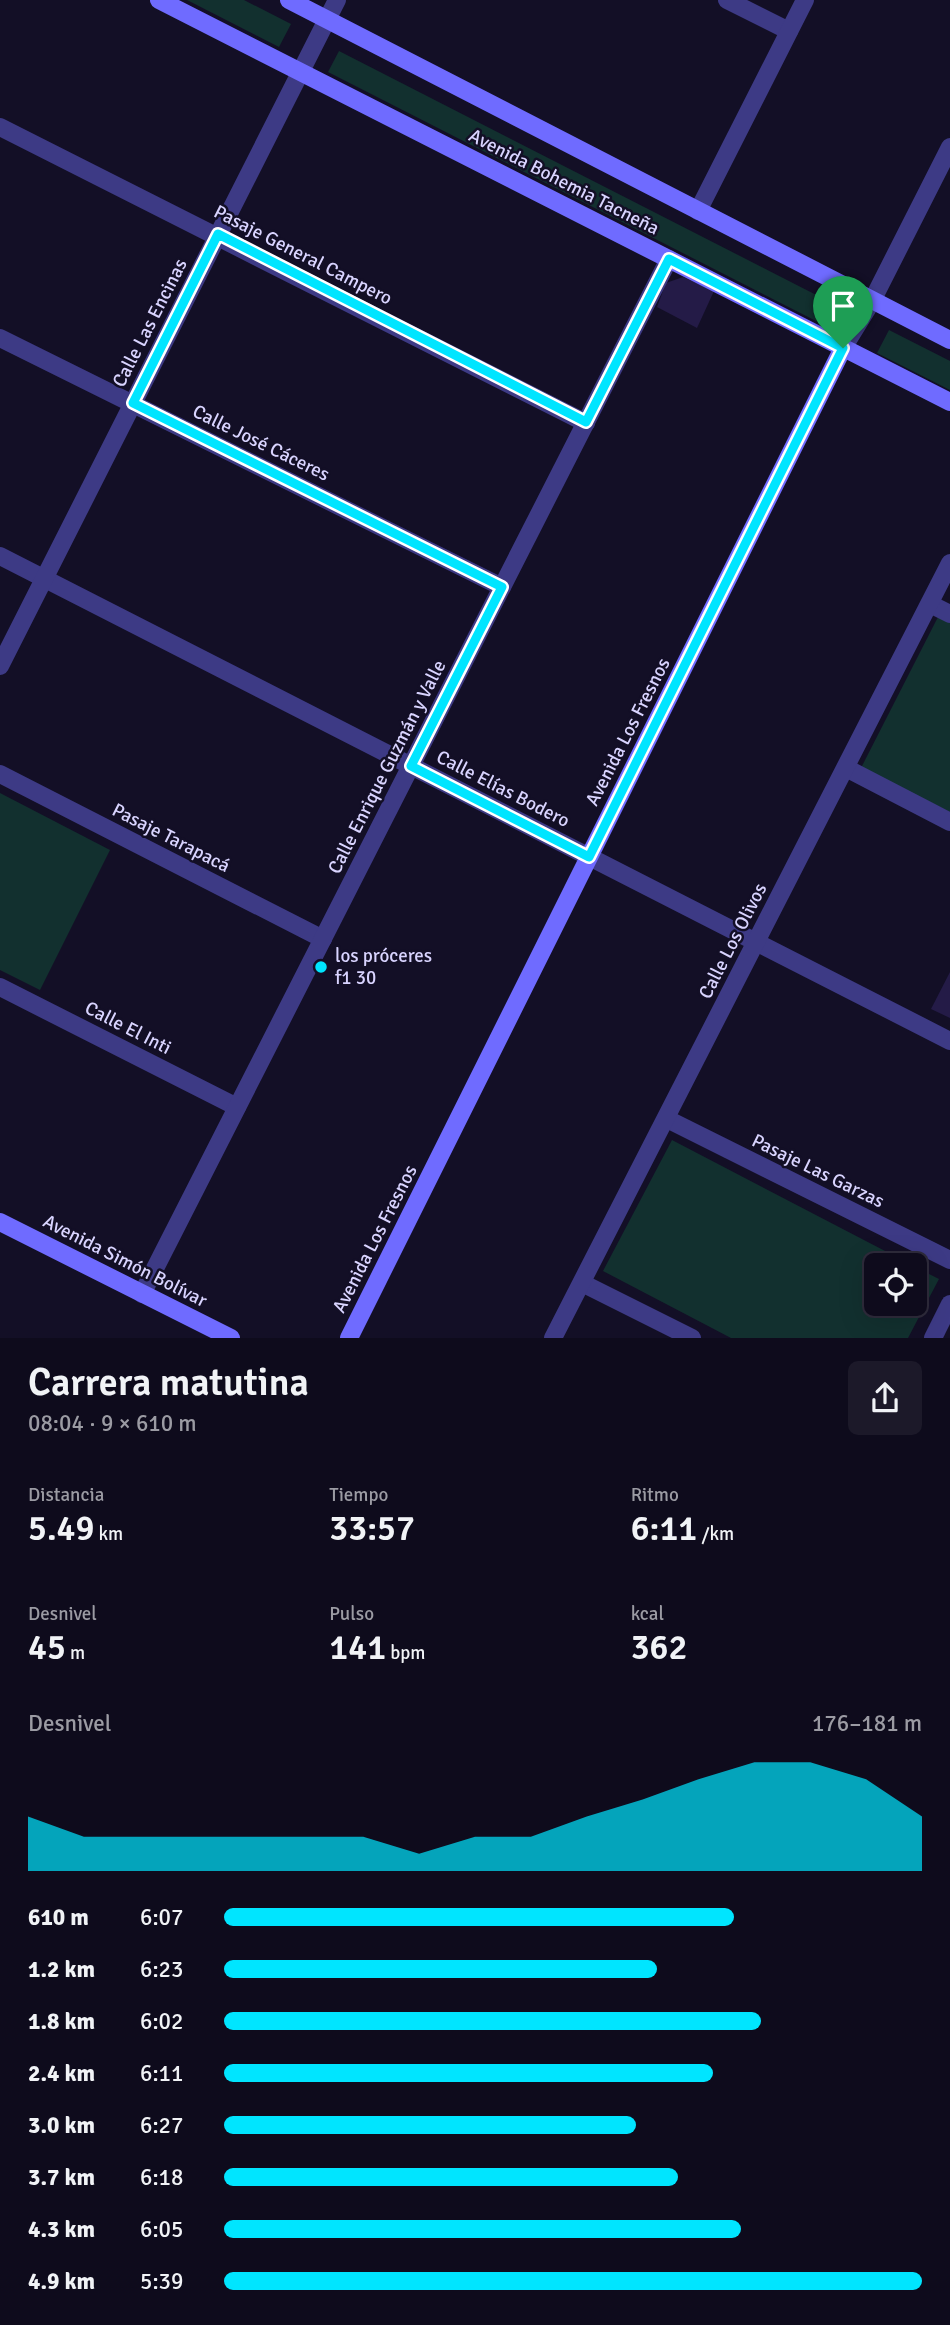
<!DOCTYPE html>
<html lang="es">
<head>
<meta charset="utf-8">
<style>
  body { margin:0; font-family:Signika,sans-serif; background:#1c1929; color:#f1f3f6; height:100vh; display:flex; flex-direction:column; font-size:26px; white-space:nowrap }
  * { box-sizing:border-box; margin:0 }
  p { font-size:23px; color:#9b9ba3 }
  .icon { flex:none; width:38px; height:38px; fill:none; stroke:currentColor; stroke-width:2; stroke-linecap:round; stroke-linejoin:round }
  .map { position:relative; height:1338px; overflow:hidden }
  .panel { display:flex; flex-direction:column; background:#0e0b1c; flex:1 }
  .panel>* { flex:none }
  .fabs { position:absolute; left:864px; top:1253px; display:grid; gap:14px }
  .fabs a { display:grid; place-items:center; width:63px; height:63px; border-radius:10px; background:#0e0b1c; box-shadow:0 7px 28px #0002,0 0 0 2px #2e2b3b; font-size:35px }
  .pin { position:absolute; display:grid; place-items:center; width:60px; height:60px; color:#fff; margin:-72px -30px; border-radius:50% 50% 50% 0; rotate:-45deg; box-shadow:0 0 7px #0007 }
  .pin .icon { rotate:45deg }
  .round { display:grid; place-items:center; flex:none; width:74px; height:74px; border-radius:10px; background:#1c1929 }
  .overview { display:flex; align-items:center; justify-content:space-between; height:119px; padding:0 28px }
  h1 { font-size:38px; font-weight:600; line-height:52px }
  .metrics { display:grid; grid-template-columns:repeat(3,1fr); gap:10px; height:119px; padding:7px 28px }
  .metrics div { display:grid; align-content:center }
  .metrics b { font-size:35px; font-weight:600 }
  .metrics small { font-size:19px; font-weight:400 }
  .metrics p { font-size:19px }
  .chart { height:196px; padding:14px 28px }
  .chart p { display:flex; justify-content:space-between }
  .chart svg { width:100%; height:126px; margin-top:7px; fill:#00e5ff; opacity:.7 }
  ul { padding:0 28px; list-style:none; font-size:23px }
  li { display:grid; grid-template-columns:112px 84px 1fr; align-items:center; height:52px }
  li i { height:18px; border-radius:9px; background:#00e5ff }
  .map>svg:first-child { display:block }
  .green { fill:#12302f }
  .building { fill:#241b47 }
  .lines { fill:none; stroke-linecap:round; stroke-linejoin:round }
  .street { stroke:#3d3a85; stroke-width:18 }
  .secondary { stroke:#6f6bff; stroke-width:18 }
  .route-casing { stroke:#fff; stroke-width:14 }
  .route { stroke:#00e5ff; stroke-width:9 }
  .poi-dot { fill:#00e5ff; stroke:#130f26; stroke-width:2.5 }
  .labels { text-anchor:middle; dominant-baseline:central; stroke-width:5; stroke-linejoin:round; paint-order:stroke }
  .street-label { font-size:19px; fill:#d9d4ff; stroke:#130f26 }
  .poi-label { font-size:19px; fill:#d9d4ff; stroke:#130f26; text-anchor:start }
</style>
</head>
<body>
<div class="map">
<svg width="950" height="1338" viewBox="0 0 950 1338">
  <rect width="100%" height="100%" fill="#130f26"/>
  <g class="green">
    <polygon points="187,0 244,0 291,24 279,47"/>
    <polygon points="339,51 830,302 820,323 328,72"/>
    <polygon points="889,330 950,361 950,390 877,353"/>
    <polygon points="938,617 950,623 950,812 861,768"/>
    <polygon points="0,793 110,850 40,990 0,970"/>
    <polygon points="672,1140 912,1265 877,1265 877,1304 915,1304 915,1267 939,1279 908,1338 731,1338 603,1271"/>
  </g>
  <g class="building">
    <polygon points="683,277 714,291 697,328 657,307 666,283"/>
    <polygon points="950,972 950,1018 931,1009"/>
  </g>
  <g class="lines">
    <g class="street">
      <polyline points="727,0 789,31"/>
      <polyline points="0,127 586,423"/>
      <polyline points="698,211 805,0"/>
      <polyline points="0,338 502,587"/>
      <polyline points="843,348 872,301 950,147"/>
      <polyline points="0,556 950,1041"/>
      <polyline points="930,604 950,614"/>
      <polyline points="0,666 337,0"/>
      <polyline points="846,768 950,822"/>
      <polyline points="0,774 323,939"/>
      <polyline points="0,987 237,1107"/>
      <polyline points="667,1119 950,1260"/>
      <polyline points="582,1283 692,1338"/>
      <polyline points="142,1294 669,259"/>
      <polyline points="553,1338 950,563"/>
      <polyline points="933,1338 950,1304"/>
    </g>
    <g class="secondary">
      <polyline points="159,0 950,402"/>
      <polyline points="289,0 950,340"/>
      <polyline points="0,1222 231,1338"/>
      <polyline points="349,1338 843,348"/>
    </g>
  </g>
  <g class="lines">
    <defs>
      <polygon id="route" points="218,234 586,422 669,259 843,348 589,857 411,766 502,587 133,403"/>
    </defs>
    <use href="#route" class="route-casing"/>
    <use href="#route" class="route"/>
  </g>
  <circle class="poi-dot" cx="321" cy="967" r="7"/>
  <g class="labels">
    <g class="street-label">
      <text transform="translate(564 182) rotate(27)">Avenida Bohemia Tacneña</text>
      <text transform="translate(303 255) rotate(27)">Pasaje General Campero</text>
      <text transform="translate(150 323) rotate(-63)">Calle Las Encinas</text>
      <text transform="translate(261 443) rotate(26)">Calle José Cáceres</text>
      <text transform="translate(628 732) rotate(-63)">Avenida Los Fresnos</text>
      <text transform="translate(387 767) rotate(-63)">Calle Enrique Guzmán y Valle</text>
      <text transform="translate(503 789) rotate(27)">Calle Elías Bodero</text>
      <text transform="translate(171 838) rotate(27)">Pasaje Tarapacá</text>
      <text transform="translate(733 941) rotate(-63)">Calle Los Olivos</text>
      <text transform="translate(128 1028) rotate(27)">Calle El Inti</text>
      <text transform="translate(818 1171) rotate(26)">Pasaje Las Garzas</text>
      <text transform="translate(375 1239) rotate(-63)">Avenida Los Fresnos</text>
      <text transform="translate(125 1261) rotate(27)">Avenida Simón Bolívar</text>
    </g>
    <g class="poi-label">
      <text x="335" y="956">los próceres<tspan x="335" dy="22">f1 30</tspan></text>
    </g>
  </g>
</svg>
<div class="fabs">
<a><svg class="icon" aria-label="locate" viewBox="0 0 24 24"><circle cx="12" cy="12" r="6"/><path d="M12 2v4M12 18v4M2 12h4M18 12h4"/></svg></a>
</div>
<div class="pin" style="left:843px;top:348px;background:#1e9e55"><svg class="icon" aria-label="arrive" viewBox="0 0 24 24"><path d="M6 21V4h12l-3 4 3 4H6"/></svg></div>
</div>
<section class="panel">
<div class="overview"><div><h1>Carrera matutina</h1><p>08:04 · 9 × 610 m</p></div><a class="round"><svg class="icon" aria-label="share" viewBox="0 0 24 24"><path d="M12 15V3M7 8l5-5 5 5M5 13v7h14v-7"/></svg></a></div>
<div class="metrics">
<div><p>Distancia</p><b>5.49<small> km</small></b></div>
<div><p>Tiempo</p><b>33:57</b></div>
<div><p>Ritmo</p><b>6:11<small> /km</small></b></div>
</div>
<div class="metrics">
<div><p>Desnivel</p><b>45<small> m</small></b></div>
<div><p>Pulso</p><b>141<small> bpm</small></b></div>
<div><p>kcal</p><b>362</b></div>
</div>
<div class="chart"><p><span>Desnivel</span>176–181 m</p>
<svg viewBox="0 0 160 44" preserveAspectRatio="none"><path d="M0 44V25L10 32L20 32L30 32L40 32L50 32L60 32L70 38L80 32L90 32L100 25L110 19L120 12L130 6L140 6L150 12L160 25V44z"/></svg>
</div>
<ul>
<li><b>610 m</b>6:07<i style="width:73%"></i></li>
<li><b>1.2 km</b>6:23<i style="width:62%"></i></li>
<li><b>1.8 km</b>6:02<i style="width:77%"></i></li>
<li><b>2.4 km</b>6:11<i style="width:70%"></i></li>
<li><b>3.0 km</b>6:27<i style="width:59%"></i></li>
<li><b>3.7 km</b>6:18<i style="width:65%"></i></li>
<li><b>4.3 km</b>6:05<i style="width:74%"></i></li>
<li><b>4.9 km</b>5:39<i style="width:100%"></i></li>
</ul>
</section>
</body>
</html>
